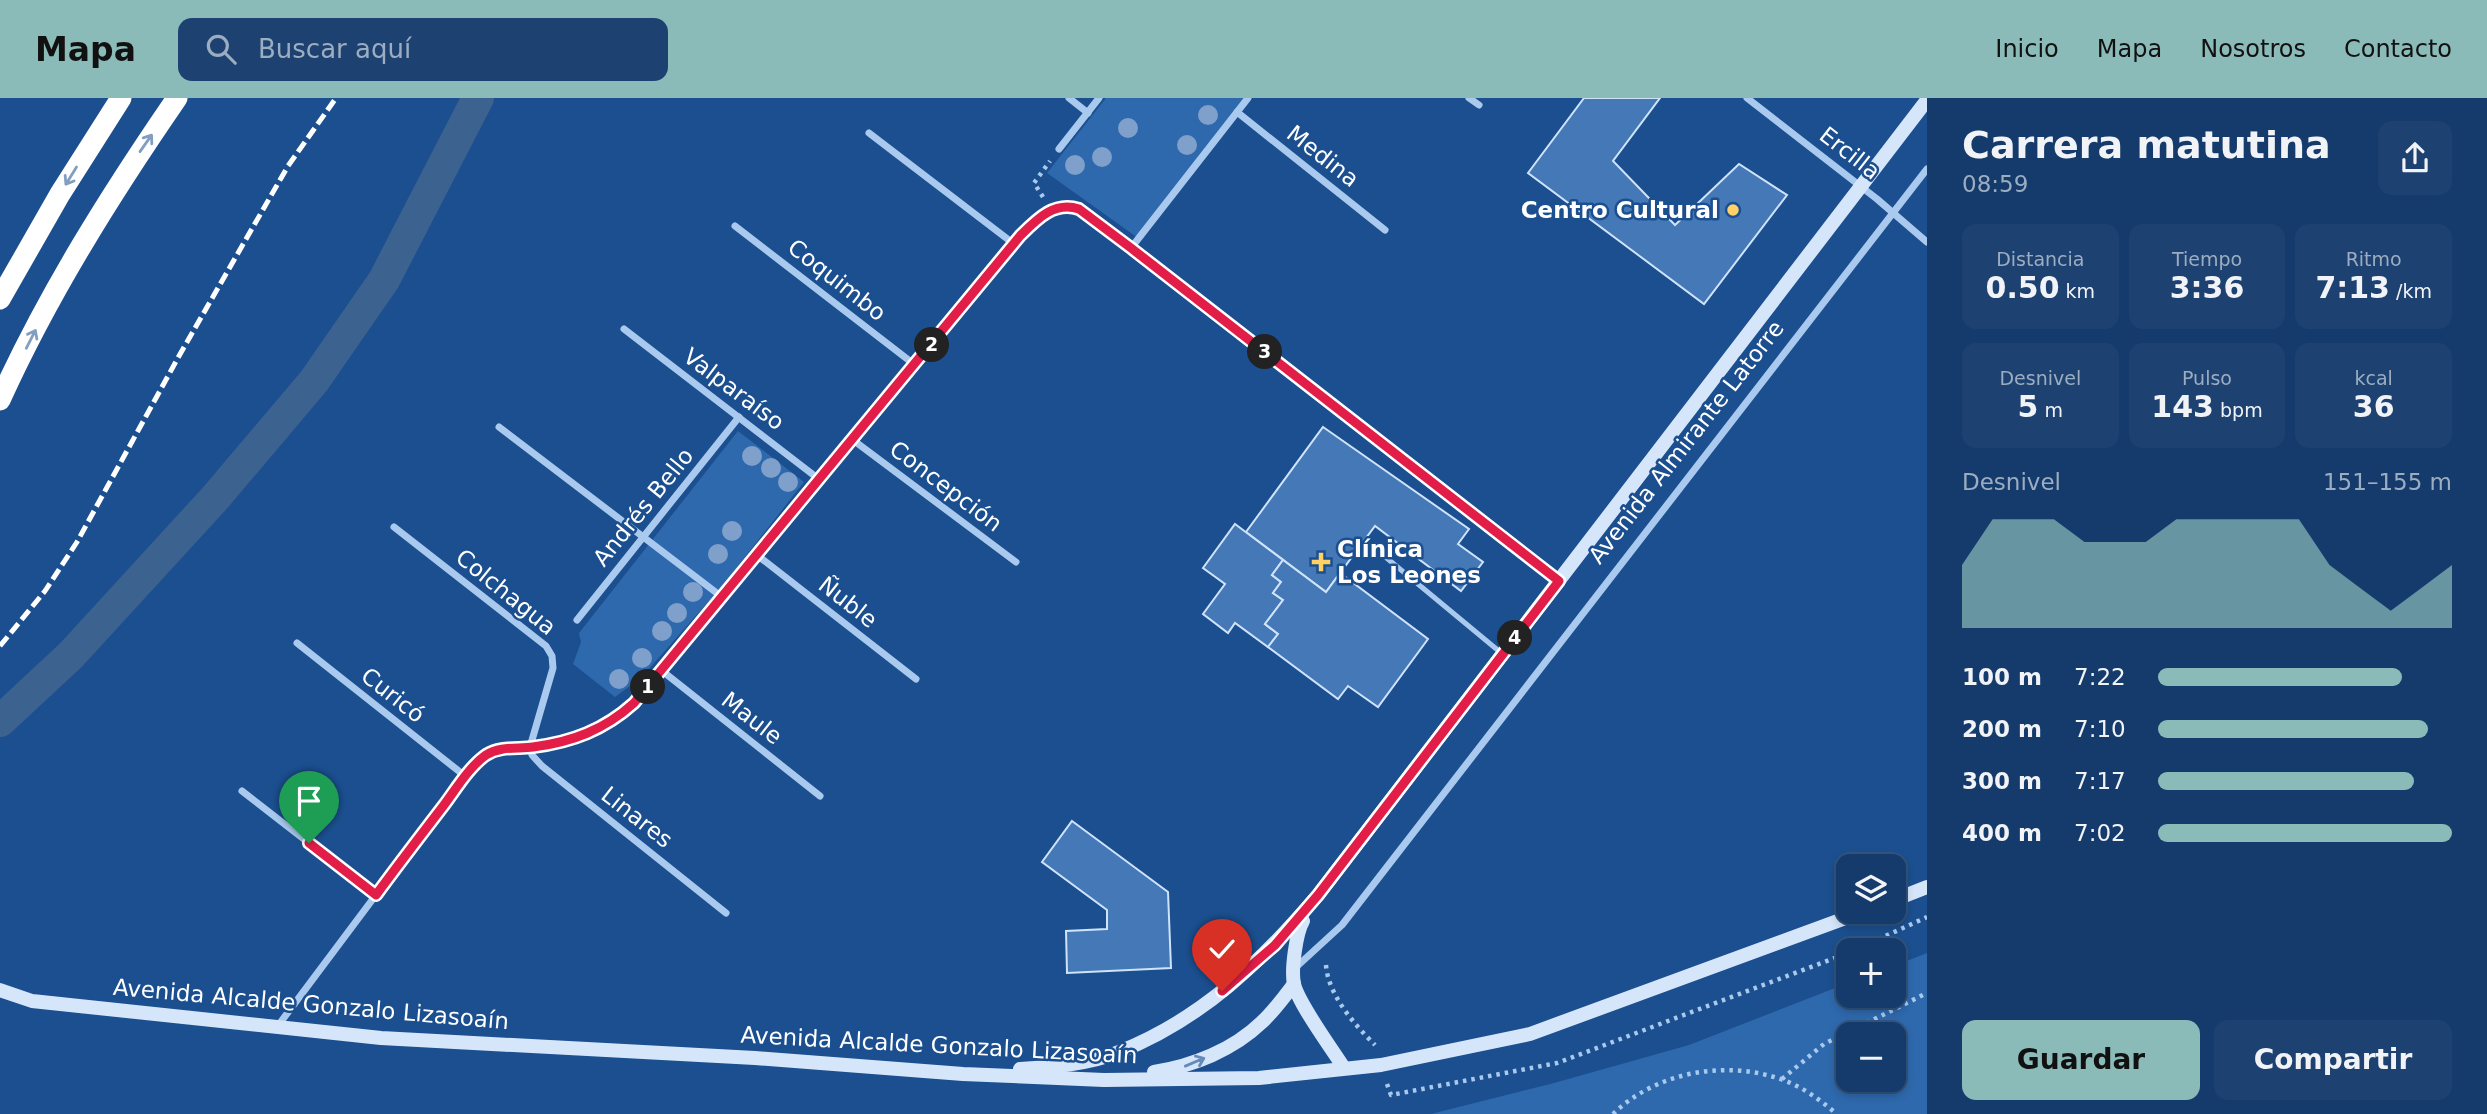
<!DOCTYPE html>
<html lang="es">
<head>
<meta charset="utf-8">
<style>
  body { margin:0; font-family:"DejaVu Sans",sans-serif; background:#1d4271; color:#f1f3f6; height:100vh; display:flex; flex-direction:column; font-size:26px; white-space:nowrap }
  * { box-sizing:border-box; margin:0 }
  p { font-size:23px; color:#9dadc1 }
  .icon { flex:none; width:38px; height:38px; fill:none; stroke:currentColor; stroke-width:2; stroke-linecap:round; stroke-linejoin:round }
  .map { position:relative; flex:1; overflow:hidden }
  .panel { display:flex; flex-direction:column; background:#143b6b; width:560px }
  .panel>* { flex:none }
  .fabs { position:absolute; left:1836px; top:756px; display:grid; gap:14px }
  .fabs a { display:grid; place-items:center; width:70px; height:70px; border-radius:14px; background:#143b6b; box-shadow:0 4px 10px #0003,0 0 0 2px #33557e; font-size:35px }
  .pin { position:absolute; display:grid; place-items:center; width:60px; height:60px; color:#fff; margin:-72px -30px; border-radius:50% 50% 50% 0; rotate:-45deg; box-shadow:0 0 7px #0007 }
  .pin .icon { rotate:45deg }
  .km { position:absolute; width:35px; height:35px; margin:-18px; border-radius:50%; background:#222; color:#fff; font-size:19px; line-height:35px; text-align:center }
  .round { display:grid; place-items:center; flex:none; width:74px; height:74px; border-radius:14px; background:#1d4271 }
  .overview { display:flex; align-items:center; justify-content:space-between; height:119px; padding:0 35px }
  h1 { font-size:38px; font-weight:600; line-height:52px }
  .stats { display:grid; grid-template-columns:repeat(3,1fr); gap:10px; height:119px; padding:7px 35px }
  .stats div { display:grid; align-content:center; border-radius:14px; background:#1d4271; text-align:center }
  .stats b { font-size:30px; font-weight:600 }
  .stats small { font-size:19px; font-weight:400 }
  .stats p { font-size:19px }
  .chart { height:196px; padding:14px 35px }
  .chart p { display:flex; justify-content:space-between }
  .chart svg { width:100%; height:126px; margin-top:7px; fill:#8bbbb9; opacity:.7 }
  .cta { display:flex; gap:14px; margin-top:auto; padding:14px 35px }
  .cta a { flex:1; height:80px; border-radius:14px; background:#8bbbb9; color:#111; font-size:28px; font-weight:600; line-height:80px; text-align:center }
  .cta a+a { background:#1d4271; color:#f1f3f6 }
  ul { padding:0 35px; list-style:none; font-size:23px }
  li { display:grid; grid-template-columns:112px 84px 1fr; align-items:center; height:52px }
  li i { height:18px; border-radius:9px; background:#8bbbb9 }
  header { display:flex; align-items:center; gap:42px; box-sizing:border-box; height:98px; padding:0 35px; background:#8bbbb9; color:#111 }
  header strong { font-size:33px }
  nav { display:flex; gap:38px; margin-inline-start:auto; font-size:24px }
  .search { width:490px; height:63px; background:#1d4271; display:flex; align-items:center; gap:18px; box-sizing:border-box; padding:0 24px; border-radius:14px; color:#9dadc1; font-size:26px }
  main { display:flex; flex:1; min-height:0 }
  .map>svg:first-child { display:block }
  .green { fill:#2e69ad; fill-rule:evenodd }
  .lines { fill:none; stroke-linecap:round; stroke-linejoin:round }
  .canal { stroke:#3c6290; stroke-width:32 }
  .building { fill:#4478b7; stroke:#cfe3fa; stroke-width:2 }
  .path { stroke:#a9c9ee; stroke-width:4.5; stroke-dasharray:3.5 5; stroke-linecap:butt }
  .lane { stroke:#a9c9ee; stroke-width:5 }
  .street { stroke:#a9c9ee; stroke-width:7 }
  .secondary { stroke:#d6e6fa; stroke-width:14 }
  .highway { stroke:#fff; stroke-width:21 }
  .rail { stroke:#fff; stroke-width:5; stroke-dasharray:12 5; stroke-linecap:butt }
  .tree { fill:#7ea0ca }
  .oneway { stroke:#829ec1 }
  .oneway2 { stroke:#668bba }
  .route-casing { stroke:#fff; stroke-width:14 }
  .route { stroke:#e11d48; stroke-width:9 }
  .poi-dot { fill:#ffd166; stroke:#1b4f8f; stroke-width:2.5 }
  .labels { text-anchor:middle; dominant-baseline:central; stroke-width:5; stroke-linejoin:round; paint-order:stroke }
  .street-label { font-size:23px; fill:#fff; stroke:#1b4f8f }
  .poi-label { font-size:23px; font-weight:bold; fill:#fff; stroke:#1b4f8f; text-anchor:end }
</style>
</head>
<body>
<header>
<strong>Mapa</strong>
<div class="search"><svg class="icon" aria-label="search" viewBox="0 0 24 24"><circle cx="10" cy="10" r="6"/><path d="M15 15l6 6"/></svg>Buscar aquí</div>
<nav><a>Inicio</a><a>Mapa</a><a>Nosotros</a><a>Contacto</a></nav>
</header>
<main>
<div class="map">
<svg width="1927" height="1016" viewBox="0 0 1927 1016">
  <rect width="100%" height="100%" fill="#1b4f8f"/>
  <g class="green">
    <polygon points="1106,0 1248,0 1138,140 1047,75"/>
    <polygon points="738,333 804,384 723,487 641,580 615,599 573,566 581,544 579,535"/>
    <path d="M1927,855V1016H1431L1554,985L1689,947L1848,885V898H1894V868ZM1894,936V982H1848V936Z"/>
  </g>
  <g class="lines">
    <polyline class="canal" points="0,623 71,557 215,400 314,283 384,182 478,0"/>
  </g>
  <g class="building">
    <polygon points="1584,0 1660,0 1613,63 1675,127 1739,66 1787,97 1704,206 1528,75"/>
    <polygon points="1323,329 1469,431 1458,446 1483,464 1461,493 1375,428 1326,494 1246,434"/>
    <polygon points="1235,426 1283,462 1272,477 1281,484 1273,495 1283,502 1265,526 1278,536 1268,549 1235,525 1228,535 1203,516 1225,486 1203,470"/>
    <polygon points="1283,462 1326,494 1340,475 1428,541 1378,609 1348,588 1338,601 1268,549 1278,536 1265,526 1283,502 1273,495 1281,484 1272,477"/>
    <polygon points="1072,723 1168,794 1171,870 1067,875 1066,833 1107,831 1107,812 1042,764"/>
  </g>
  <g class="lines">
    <g class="path">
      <polyline points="1043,99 1034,85 1050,63"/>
      <polyline points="1855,852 1927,819"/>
      <path d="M1326,867C1328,897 1355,927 1375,947"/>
      <polyline points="1782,981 1824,946 1927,895"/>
      <polyline points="1387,986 1391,997 1557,965 1848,855"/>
      <path d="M1613,1016C1656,974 1726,961 1783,982C1803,989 1820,1002 1837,1016"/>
    </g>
    <polyline class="lane" points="1383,457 1500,554"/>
    <g class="street">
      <polyline points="1069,0 1088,15"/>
      <polyline points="1469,0 1479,7"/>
      <polyline points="1747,0 1877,101 1927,144"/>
      <polyline points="1237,14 1385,132"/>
      <polyline points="869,35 1014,146"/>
      <polyline points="1059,51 1099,0"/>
      <polyline points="735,128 915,267"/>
      <polyline points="1131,150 1248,0"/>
      <polyline points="624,231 820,382"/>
      <polyline points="499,329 722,499"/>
      <polyline points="853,342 1016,464"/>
      <polyline points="394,429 546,548 552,558 553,570 530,649 532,657 542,668 726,815"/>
      <polyline points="757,457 916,581"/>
      <polyline points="577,522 739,319"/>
      <polyline points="297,545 465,678"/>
      <polyline points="661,572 820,698"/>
      <polyline points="242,693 376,797"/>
      <polyline points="1294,871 1342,827 1927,71"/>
      <path d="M277,929L465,678C472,671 480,661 489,656C503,649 516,651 531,649C571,645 604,632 634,605L1020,138C1070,86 1084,115 1131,150L1559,483"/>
    </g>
    <g class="secondary">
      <polyline points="1894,802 1927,789"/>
      <path d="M1303,823C1296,835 1291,872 1294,886C1298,905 1332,951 1344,970"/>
      <polyline points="0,892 32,903 381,940 755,960 963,976 1104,982 1259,980 1381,967 1530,936 1862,814"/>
      <path d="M1020,971C1051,969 1090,966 1119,954C1202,921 1261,864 1318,797L1927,2"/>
      <path d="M1154,974C1193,968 1233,952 1262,924C1274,913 1284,899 1294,886"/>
    </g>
    <g class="highway">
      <polyline points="0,201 60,96 121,0"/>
      <path d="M0,302C48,196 111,96 177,0"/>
    </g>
    <polyline class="rail" points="0,548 45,493 77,444 179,258 288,68 336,0"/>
  </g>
  <g class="tree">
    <circle cx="1208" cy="17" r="10"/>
    <circle cx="1128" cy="30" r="10"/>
    <circle cx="1187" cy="47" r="10"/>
    <circle cx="1102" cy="59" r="10"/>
    <circle cx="1075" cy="67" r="10"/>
    <circle cx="752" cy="358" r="10"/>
    <circle cx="771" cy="370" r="10"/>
    <circle cx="788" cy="384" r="10"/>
    <circle cx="732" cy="433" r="10"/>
    <circle cx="718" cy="456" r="10"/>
    <circle cx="693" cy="494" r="10"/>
    <circle cx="677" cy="515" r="10"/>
    <circle cx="662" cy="533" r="10"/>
    <circle cx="642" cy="560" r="10"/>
    <circle cx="619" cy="581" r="10"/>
  </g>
  <defs><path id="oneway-shaft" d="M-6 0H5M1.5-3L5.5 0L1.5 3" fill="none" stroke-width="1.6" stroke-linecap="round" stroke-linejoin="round" transform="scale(1.75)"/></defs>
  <g class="oneway">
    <use href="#oneway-shaft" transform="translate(146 45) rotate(-55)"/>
    <use href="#oneway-shaft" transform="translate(71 78) rotate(122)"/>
    <use href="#oneway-shaft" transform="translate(31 241) rotate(-63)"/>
  </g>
  <use class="oneway2" href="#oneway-shaft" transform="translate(1195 964) rotate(-23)"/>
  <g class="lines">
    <defs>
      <path id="route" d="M309,745L376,797C398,767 421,737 444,707C456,691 469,669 486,657C500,648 517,651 533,649C572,644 604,632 634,605L1020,138C1037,121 1054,103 1079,111L1131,150L1559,483L1318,797L1275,847L1222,893"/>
    </defs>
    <use href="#route" class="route-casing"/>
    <use href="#route" class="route"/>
  </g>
  <g class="poi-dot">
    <circle cx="1733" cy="112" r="7"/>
    <path d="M1317.5 453.5h7v7h7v7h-7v7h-7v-7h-7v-7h7z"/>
  </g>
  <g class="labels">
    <g class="street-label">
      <text transform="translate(1850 55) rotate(38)">Ercilla</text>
      <text transform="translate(1323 58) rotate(38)">Medina</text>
      <text transform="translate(837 182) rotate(38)">Coquimbo</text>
      <text transform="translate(734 291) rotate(37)">Valparaíso</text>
      <text transform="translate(1686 344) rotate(-52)">Avenida Almirante Latorre</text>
      <text transform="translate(946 388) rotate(37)">Concepción</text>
      <text transform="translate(643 409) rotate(-51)">Andrés Bello</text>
      <text transform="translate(506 494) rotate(39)">Colchagua</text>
      <text transform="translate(848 504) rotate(38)">Ñuble</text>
      <text transform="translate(393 597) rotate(38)">Curicó</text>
      <text transform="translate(752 620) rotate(38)">Maule</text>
      <text transform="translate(637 719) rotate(38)">Linares</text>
      <text transform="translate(311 906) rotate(5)">Avenida Alcalde Gonzalo Lizasoaín</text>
      <text transform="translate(939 947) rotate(3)">Avenida Alcalde Gonzalo Lizasoaín</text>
    </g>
    <g class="poi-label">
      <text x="1719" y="112">Centro Cultural</text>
      <text x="1337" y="451" text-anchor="start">Clínica<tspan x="1337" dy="26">Los Leones</tspan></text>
    </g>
  </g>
</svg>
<div class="fabs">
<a><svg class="icon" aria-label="layers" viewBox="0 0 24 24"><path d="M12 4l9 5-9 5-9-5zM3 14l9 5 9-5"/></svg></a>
<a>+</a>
<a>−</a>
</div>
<div class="pin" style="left:309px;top:745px;background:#1e9e55"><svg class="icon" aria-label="arrive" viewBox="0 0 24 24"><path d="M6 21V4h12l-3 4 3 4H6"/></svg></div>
<div class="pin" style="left:1222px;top:893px;background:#d93025"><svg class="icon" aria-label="check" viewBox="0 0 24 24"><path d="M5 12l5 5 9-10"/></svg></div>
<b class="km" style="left:648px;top:589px">1</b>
<b class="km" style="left:932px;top:247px">2</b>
<b class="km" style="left:1265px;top:254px">3</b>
<b class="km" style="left:1515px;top:540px">4</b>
</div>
<section class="panel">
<div class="overview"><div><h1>Carrera matutina</h1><p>08:59</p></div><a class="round"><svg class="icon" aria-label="share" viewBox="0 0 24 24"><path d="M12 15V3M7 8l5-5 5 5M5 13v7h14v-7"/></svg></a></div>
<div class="stats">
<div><p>Distancia</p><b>0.50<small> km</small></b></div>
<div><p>Tiempo</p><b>3:36</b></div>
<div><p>Ritmo</p><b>7:13<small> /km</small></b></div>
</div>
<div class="stats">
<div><p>Desnivel</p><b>5<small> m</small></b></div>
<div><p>Pulso</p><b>143<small> bpm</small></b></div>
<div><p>kcal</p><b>36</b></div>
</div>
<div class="chart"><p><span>Desnivel</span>151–155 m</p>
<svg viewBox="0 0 160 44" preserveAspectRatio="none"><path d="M0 44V22L10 6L20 6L30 6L40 14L50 14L60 14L70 6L80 6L90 6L100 6L110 6L120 22L130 30L140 38L150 30L160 22V44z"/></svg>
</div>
<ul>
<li><b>100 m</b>7:22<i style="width:83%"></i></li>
<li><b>200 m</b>7:10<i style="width:92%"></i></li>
<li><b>300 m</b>7:17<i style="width:87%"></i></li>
<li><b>400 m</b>7:02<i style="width:100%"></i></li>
</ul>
<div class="cta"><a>Guardar</a><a>Compartir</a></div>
</section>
</main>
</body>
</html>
